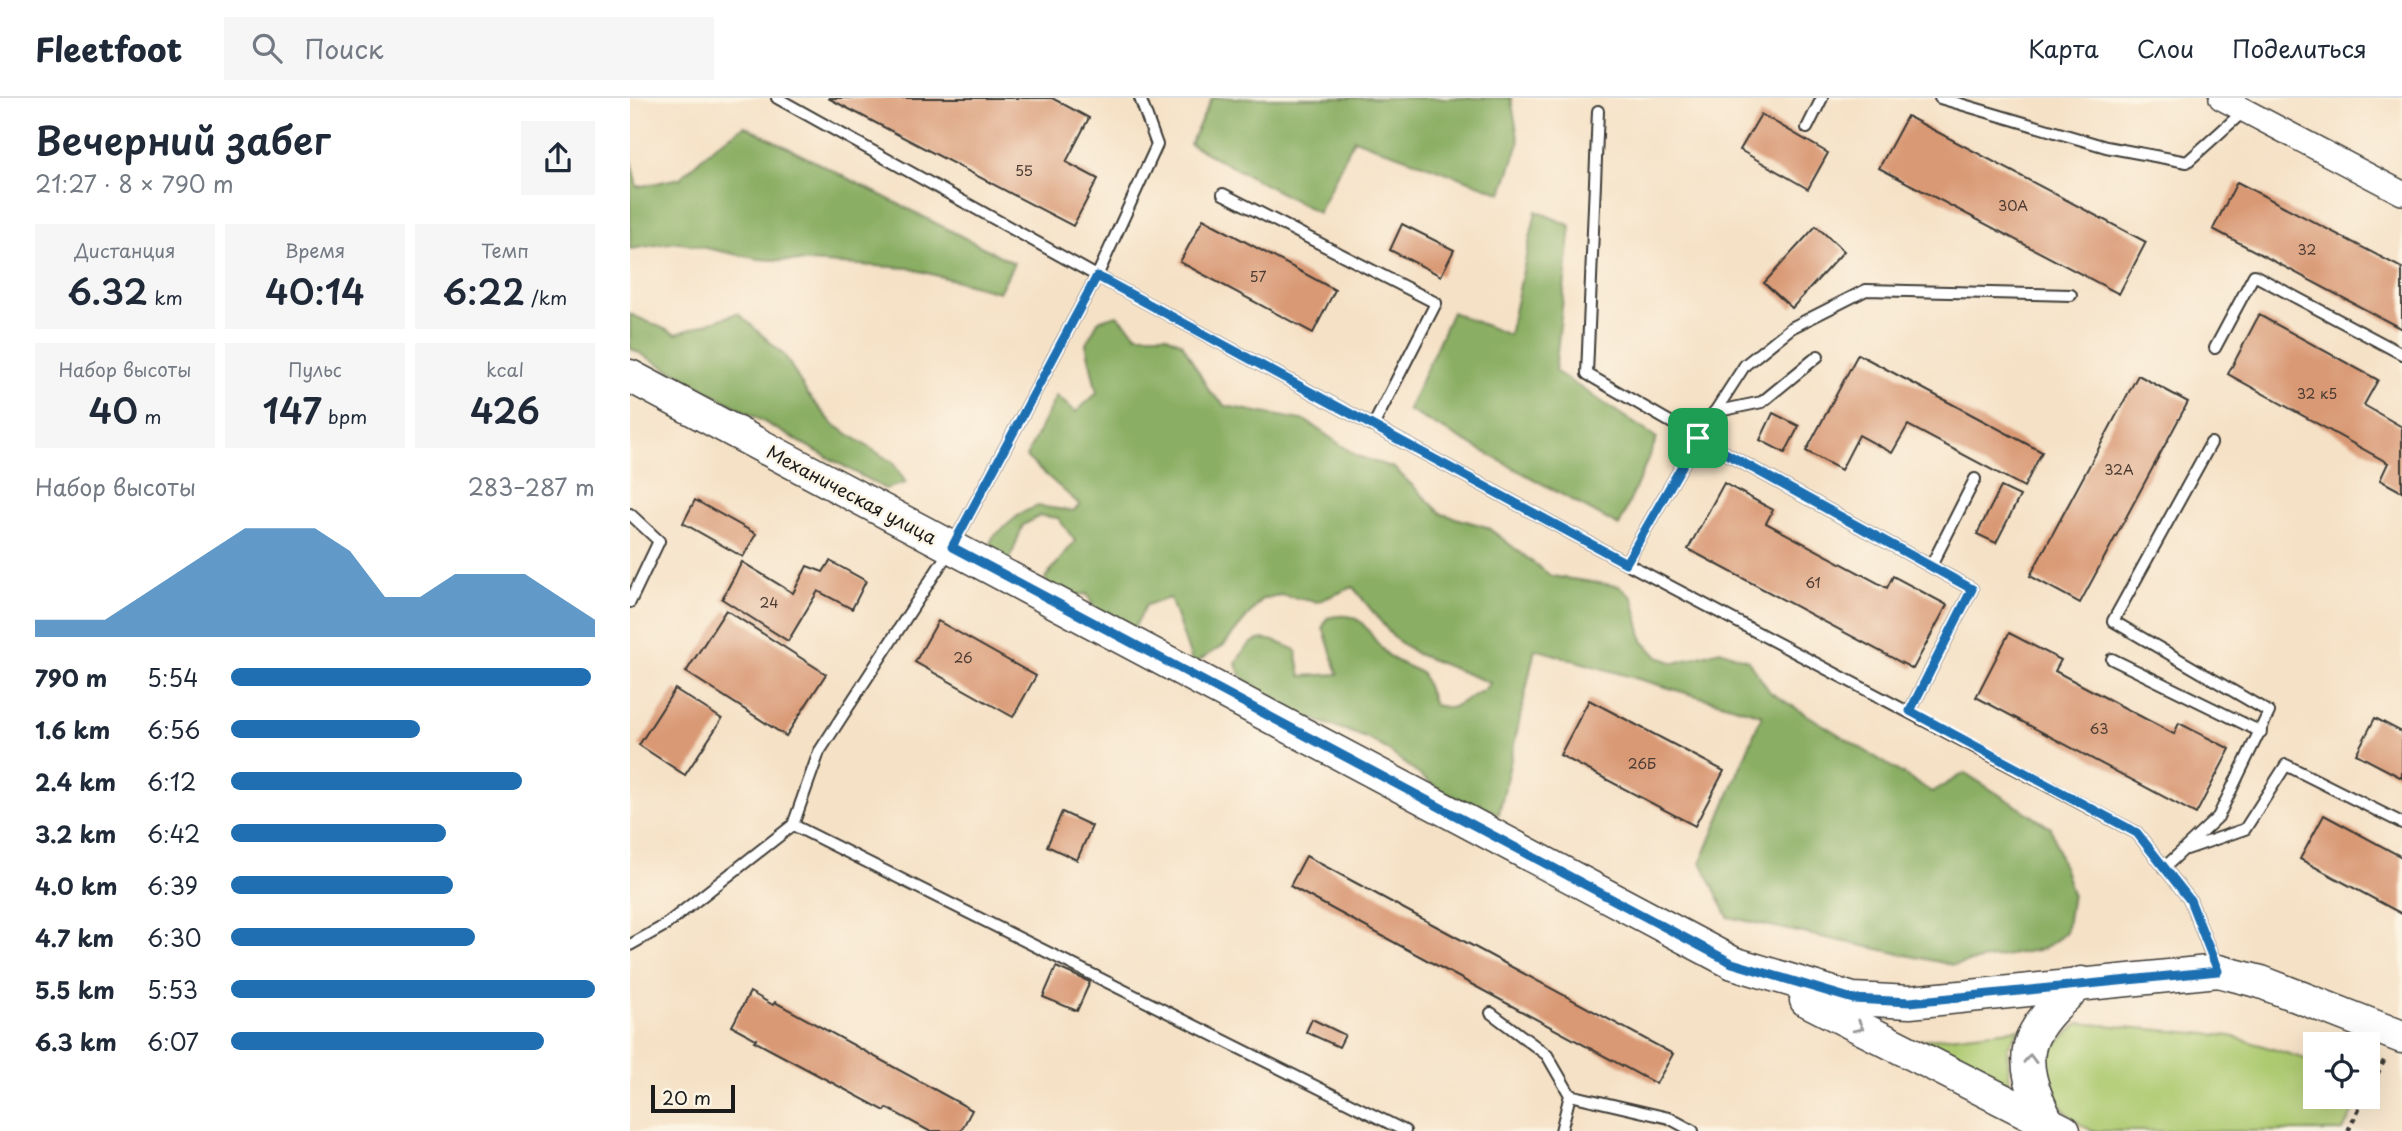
<!DOCTYPE html>
<html lang="ru">
<head>
<meta charset="utf-8">
<style>
  body { margin:0; font-family:"Playpen Sans",sans-serif; background:#f6f6f7; color:#1f2937; height:100vh; display:flex; flex-direction:column; font-size:26px; white-space:nowrap }
  * { box-sizing:border-box; margin:0 }
  p { font-size:23px; color:#747a83 }
  .icon { flex:none; width:38px; height:38px; fill:none; stroke:currentColor; stroke-width:2; stroke-linecap:round; stroke-linejoin:round }
  .map { position:relative; flex:1; overflow:hidden }
  .details { display:flex; flex-direction:column; background:#fff; width:630px }
  .details>* { flex:none }
  .buttons { position:absolute; left:1673px; top:934px; display:grid; gap:14px }
  .buttons a { display:grid; place-items:center; width:77px; height:77px; border-radius:0px; background:#fff; box-shadow:0 7px 28px #0002; font-size:35px }
  .scale { position:absolute; left:21px; bottom:18px; width:84px; box-sizing:border-box; padding-left:7px; border:4px solid #1c1c1c; border-top:0; font-size:19px; line-height:24px; white-space:nowrap; color:#1c1c1c; -webkit-text-stroke:5px #fcf5e5; paint-order:stroke }
  .pin { position:absolute; display:grid; place-items:center; width:60px; height:60px; color:#fff; margin:-30px; border-radius:14px; box-shadow:0 4px 10px #0006 }
  .round { display:grid; place-items:center; flex:none; width:74px; height:74px; border-radius:0px; background:#f6f6f7 }
  .head { display:flex; align-items:center; justify-content:space-between; height:119px; padding:0 35px }
  h1 { font-size:38px; font-weight:600; line-height:52px }
  .stats { display:grid; grid-template-columns:repeat(3,1fr); gap:10px; height:119px; padding:7px 35px }
  .stats div { display:grid; align-content:center; border-radius:0px; background:#f6f6f7; text-align:center }
  .stats b { font-size:35px; font-weight:600 }
  .stats small { font-size:19px; font-weight:400 }
  .stats p { font-size:19px }
  .chart { height:196px; padding:14px 35px }
  .chart p { display:flex; justify-content:space-between }
  .chart svg { width:100%; height:126px; margin-top:7px; fill:#1f6fb2; opacity:.7 }
  ul { padding:0 35px; list-style:none; font-size:23px }
  li { display:grid; grid-template-columns:112px 84px 1fr; align-items:center; height:52px }
  li i { height:18px; border-radius:9px; background:#1f6fb2 }
  header { display:flex; align-items:center; gap:42px; box-sizing:border-box; height:98px; padding:0 35px; background:#fff; border-bottom:2px solid #e0e1e3 }
  header strong { font-size:33px }
  nav { display:flex; gap:38px; margin-inline-start:auto; font-size:24px }
  .search { width:490px; height:63px; background:#f6f6f7; display:flex; align-items:center; gap:18px; box-sizing:border-box; padding:0 24px; border-radius:0px; color:#747a83; font-size:26px }
  main { display:flex; flex:1; min-height:0 }
  .map>svg:first-child { display:block }
  .green { fill:#adca71; stroke:#647346; stroke-width:2 }
  .forest { fill:#8aae63; stroke:#536540; stroke-width:2 }
  .building { fill:#d99974 }
  .lines { fill:none; stroke-linecap:round; stroke-linejoin:round }
  .lane-casing { stroke:#3d3a36; stroke-width:14 }
  .street-casing { stroke:#3d3a36; stroke-width:26 }
  .secondary-casing { stroke:#3d3a36; stroke-width:35 }
  .path { stroke:#3d3a36; stroke-width:4.5; stroke-dasharray:5 5; stroke-linecap:butt }
  .lane { stroke:#fff; stroke-width:10 }
  .street { stroke:#fff; stroke-width:23 }
  .secondary { stroke:#fff; stroke-width:32 }
  .oneway { stroke:#999 }
  .route-casing { stroke:#fff; stroke-width:14 }
  .route { stroke:#1f6fb2; stroke-width:9 }
  .labels { text-anchor:middle; dominant-baseline:central; stroke-width:5; stroke-linejoin:round; paint-order:stroke }
  .number-label { font-size:14px; fill:#4b3b32 }
  .street-label { font-size:18px; fill:#1c1c1c; stroke:#fcf5e5 }
</style>
</head>
<body>
<header>
<strong>Fleetfoot</strong>
<div class="search"><svg class="icon" aria-label="search" viewBox="0 0 24 24"><circle cx="10" cy="10" r="6"/><path d="M15 15l6 6"/></svg>Поиск</div>
<nav><a>Карта</a><a>Слои</a><a>Поделиться</a></nav>
</header>
<main>
<section class="details">
<div class="head"><div><h1>Вечерний забег</h1><p>21:27 · 8 × 790 m</p></div><a class="round"><svg class="icon" aria-label="share" viewBox="0 0 24 24"><path d="M12 15V3M7 8l5-5 5 5M5 13v7h14v-7"/></svg></a></div>
<div class="stats">
<div><p>Дистанция</p><b>6.32<small> km</small></b></div>
<div><p>Время</p><b>40:14</b></div>
<div><p>Темп</p><b>6:22<small> /km</small></b></div>
</div>
<div class="stats">
<div><p>Набор высоты</p><b>40<small> m</small></b></div>
<div><p>Пульс</p><b>147<small> bpm</small></b></div>
<div><p>kcal</p><b>426</b></div>
</div>
<div class="chart"><p><span>Набор высоты</span>283–287 m</p>
<svg viewBox="0 0 160 44" preserveAspectRatio="none"><path d="M0 44V38L10 38L20 38L30 30L40 22L50 14L60 6L70 6L80 6L90 14L100 30L110 30L120 22L130 22L140 22L150 30L160 38V44z"/></svg>
</div>
<ul>
<li><b>790 m</b>5:54<i style="width:99%"></i></li>
<li><b>1.6 km</b>6:56<i style="width:52%"></i></li>
<li><b>2.4 km</b>6:12<i style="width:80%"></i></li>
<li><b>3.2 km</b>6:42<i style="width:59%"></i></li>
<li><b>4.0 km</b>6:39<i style="width:61%"></i></li>
<li><b>4.7 km</b>6:30<i style="width:67%"></i></li>
<li><b>5.5 km</b>5:53<i style="width:100%"></i></li>
<li><b>6.3 km</b>6:07<i style="width:86%"></i></li>
</ul>
</section>
<div class="map">
<svg width="1772" height="1033" viewBox="0 0 1772 1033">
  <rect width="100%" height="100%" fill="#fcf5e5"/>
  <filter id="ink" filterUnits="userSpaceOnUse"><feTurbulence type="fractalNoise" baseFrequency=".0143" numOctaves="2"/><feDisplacementMap in="SourceGraphic" scale="14" xChannelSelector="R" yChannelSelector="G"/><feConvolveMatrix kernelMatrix="1 2 1 2 8 2 1 2 1" color-interpolation-filters="sRGB"/></filter>
  <filter id="wash" filterUnits="userSpaceOnUse"><feTurbulence type="fractalNoise" baseFrequency=".00686" numOctaves="4" result="noise"/><feDisplacementMap in="SourceGraphic" scale="28" xChannelSelector="R" yChannelSelector="G"/><feGaussianBlur stdDeviation="1.57" result="paint"/><feColorMatrix in="noise" values="0 0 0 0 0 0 0 0 0 0 0 0 0 0 0 0 0 1.4 0 .05"/><feComposite in="paint" operator="in"/></filter>
  <g filter="url(#wash)">
    <rect width="100%" height="100%" fill="#f5e1c6"/>
    <g class="green">
      <path d="M1449,925L1601,938L1685,964V999H1730L1713,1033H1462C1434,1019 1421,997 1410,969L1419,952Z"/>
      <polygon points="1390,931 1377,950 1380,988 1291,942"/>
    </g>
    <g class="forest">
      <polygon points="582,0 881,0 889,45 872,95 724,41 688,115 560,46"/>
      <polygon points="115,28 384,165 369,194 278,170 128,161 47,144 0,151 0,59 7,89 50,80 87,46"/>
      <polygon points="906,113 941,128 925,273 1027,340 989,428 778,312 822,214 879,237"/>
      <polygon points="108,215 155,258 178,297 203,326 263,365 276,385 255,391 0,250 0,216 46,236"/>
      <path d="M487,217L507,237H535L552,245L580,294L596,308L676,323L727,358L764,370L812,416L857,429L921,478L989,488L1003,500L1013,543L1028,559L1045,565L1090,552L1118,562L1140,594L1302,694L1335,675L1421,730L1442,796L1436,835L1413,851L1323,867L1098,819L1071,764L1132,617L905,551L869,716C851,709 831,703 814,694C791,681 771,660 748,646C707,622 623,617 606,566C622,532 637,539 666,552L671,578L708,576L693,529L697,520C736,510 734,534 757,556C765,565 781,569 792,575L804,607L821,610L854,592L860,585L787,556L764,540L723,489L687,504L650,497L632,501L594,547L563,566L540,500L516,507L499,540L483,546L457,496L420,498L415,480L445,443L428,420L410,418L393,427L380,461L373,467L363,465L359,448L363,439L391,415L408,408L443,413L450,407L396,359L426,298L446,314L467,295L456,246L469,222Z"/>
    </g>
    <g id="blocks">
      <g class="building">
        <polygon points="198,0 422,0 459,20 436,64 468,81 443,128"/>
        <polygon points="1131,16 1198,55 1178,91 1110,52"/>
        <polygon points="1277,18 1516,144 1489,196 1249,70"/>
        <polygon points="1607,84 1772,170 1772,231 1583,131"/>
        <polygon points="573,121 705,192 683,235 550,164"/>
        <polygon points="772,126 824,152 811,178 760,152"/>
        <polygon points="1186,128 1214,153 1162,210 1134,185"/>
        <polygon points="1629,217 1748,282 1734,307 1772,329 1772,394 1750,382 1758,365 1598,276"/>
        <polygon points="1228,256 1412,354 1394,389 1278,327 1262,355 1229,337 1211,372 1176,353"/>
        <polygon points="1508,277 1558,304 1450,505 1400,478"/>
        <polygon points="1143,315 1169,328 1155,355 1130,342"/>
        <polygon points="1094,385 1143,412 1136,425 1257,490 1263,478 1317,507 1283,571 1058,451"/>
        <polygon points="1371,389 1390,398 1366,445 1347,436"/>
        <polygon points="65,402 126,436 113,459 53,425"/>
        <polygon points="200,463 236,483 222,511 188,493 158,543 92,501 112,464 163,495 177,468 193,474"/>
        <polygon points="96,512 196,576 156,638 56,574"/>
        <polygon points="308,523 406,578 383,619 285,564"/>
        <polygon points="1379,535 1431,562 1425,573 1544,636 1549,625 1600,651 1566,716 1346,599"/>
        <polygon points="45,591 92,621 55,677 9,647"/>
        <polygon points="959,602 1094,673 1065,728 930,657"/>
        <polygon points="1745,620 1772,634 1772,680 1726,656"/>
        <polygon points="432,714 462,728 447,762 417,748"/>
        <polygon points="1694,717 1772,759 1772,816 1670,761"/>
        <polygon points="676,758 1043,956 1026,986 660,788"/>
        <polygon points="426,869 460,884 447,913 413,899"/>
        <polygon points="120,894 143,907 145,904 342,1012 331,1033 299,1033 257,1010 255,1013 124,943 126,941 102,928"/>
        <polygon points="682,921 715,937 709,949 676,934"/>
      </g>
    </g>
  </g>
  <g filter="url(#ink)">
    <use href="#blocks" fill-opacity="0" stroke="#3d3a36" stroke-width="2"/>
    <g class="lines">
      <defs>
        <g id="lane">
          <polyline points="147,0 467,178 996,465"/>
          <polyline points="1310,0 1476,49 1557,64 1615,12"/>
          <polyline points="968,13 957,276 1068,340 996,465 1507,735 1560,802 1587,871"/>
          <polyline points="1177,30 1192,0"/>
          <polyline points="593,96 806,205 743,328"/>
          <polyline points="1585,250 1624,177 1772,256"/>
          <polyline points="1084,314 1132,304 1188,258"/>
          <polyline points="0,416 29,443 0,504"/>
          <polyline points="1301,468 1345,381"/>
          <polyline points="1482,561 1631,634"/>
          <polyline points="1280,613 1342,491 1068,340 1115,267 1161,230 1236,192 1441,197"/>
          <polyline points="163,727 775,1033"/>
          <polyline points="1557,751 1615,731 1656,667 1772,725"/>
          <polyline points="1534,770 1588,719 1639,614 1483,523 1581,345"/>
          <polyline points="0,847 34,828 163,727 189,654 322,449 467,178 527,47 510,0"/>
          <polyline points="861,915 917,957 940,997 931,1033"/>
          <polyline points="940,997 1039,1020 1063,1033"/>
        </g>
        <polyline id="street" points="1591,0 1772,95"/>
        <g id="secondary">
          <polyline points="0,278 1103,865 1223,901 1280,904 1588,873 1631,884 1772,939"/>
          <polyline points="1176,902 1434,1033"/>
          <path d="M1418,1025C1384,956 1393,934 1451,885"/>
        </g>
      </defs>
      <use href="#lane" class="lane-casing"/>
      <use href="#street" class="street-casing"/>
      <use href="#secondary" class="secondary-casing"/>
      <g class="path">
        <polyline points="1738,994 1755,961"/>
        <polyline points="1718,1033 1735,999"/>
      </g>
      <use href="#lane" class="lane"/>
      <use href="#street" class="street"/>
      <use href="#secondary" class="secondary"/>
    </g>
    <defs><path id="oneway-chevron" d="M-2-3.5L2.5 0L-2 3.5" fill="none" stroke-width="1.6" stroke-linecap="round" stroke-linejoin="round" transform="scale(1.75)"/></defs>
    <g class="oneway">
      <use href="#oneway-chevron" transform="translate(1229 929) rotate(27)"/>
      <use href="#oneway-chevron" transform="translate(1400 961) rotate(-89)"/>
    </g>
  </g>
  <g class="lines" filter="url(#ink)">
    <defs>
      <polygon id="route" points="467,178 996,465 1068,340 1342,491 1280,613 1507,735 1560,802 1588,873 1280,904 1223,901 1102,865 322,449"/>
    </defs>
    <use href="#route" class="route-casing"/>
    <use href="#route" class="route"/>
  </g>
  <g class="labels">
    <g class="number-label">
      <text x="394" y="72">55</text>
      <text x="1383" y="107">30А</text>
      <text x="1677" y="151">32</text>
      <text x="628" y="178">57</text>
      <text x="1687" y="295">32 к5</text>
      <text x="1489" y="371">32А</text>
      <text x="1183" y="484">61</text>
      <text x="139" y="504">24</text>
      <text x="333" y="559">26</text>
      <text x="1469" y="630">63</text>
      <text x="1012" y="665">26Б</text>
    </g>
    <g class="street-label">
      <text transform="translate(222 396) rotate(28)">Механическая улица</text>
    </g>
  </g>
</svg>
<div class="buttons">
<a><svg class="icon" aria-label="locate" viewBox="0 0 24 24"><circle cx="12" cy="12" r="6"/><path d="M12 2v4M12 18v4M2 12h4M18 12h4"/></svg></a>
</div>
<div class="scale">20 m</div>
<div class="pin" style="left:1068px;top:340px;background:#1e9e55"><svg class="icon" aria-label="arrive" viewBox="0 0 24 24"><path d="M6 21V4h12l-3 4 3 4H6"/></svg></div>
</div>
</main>
</body>
</html>
